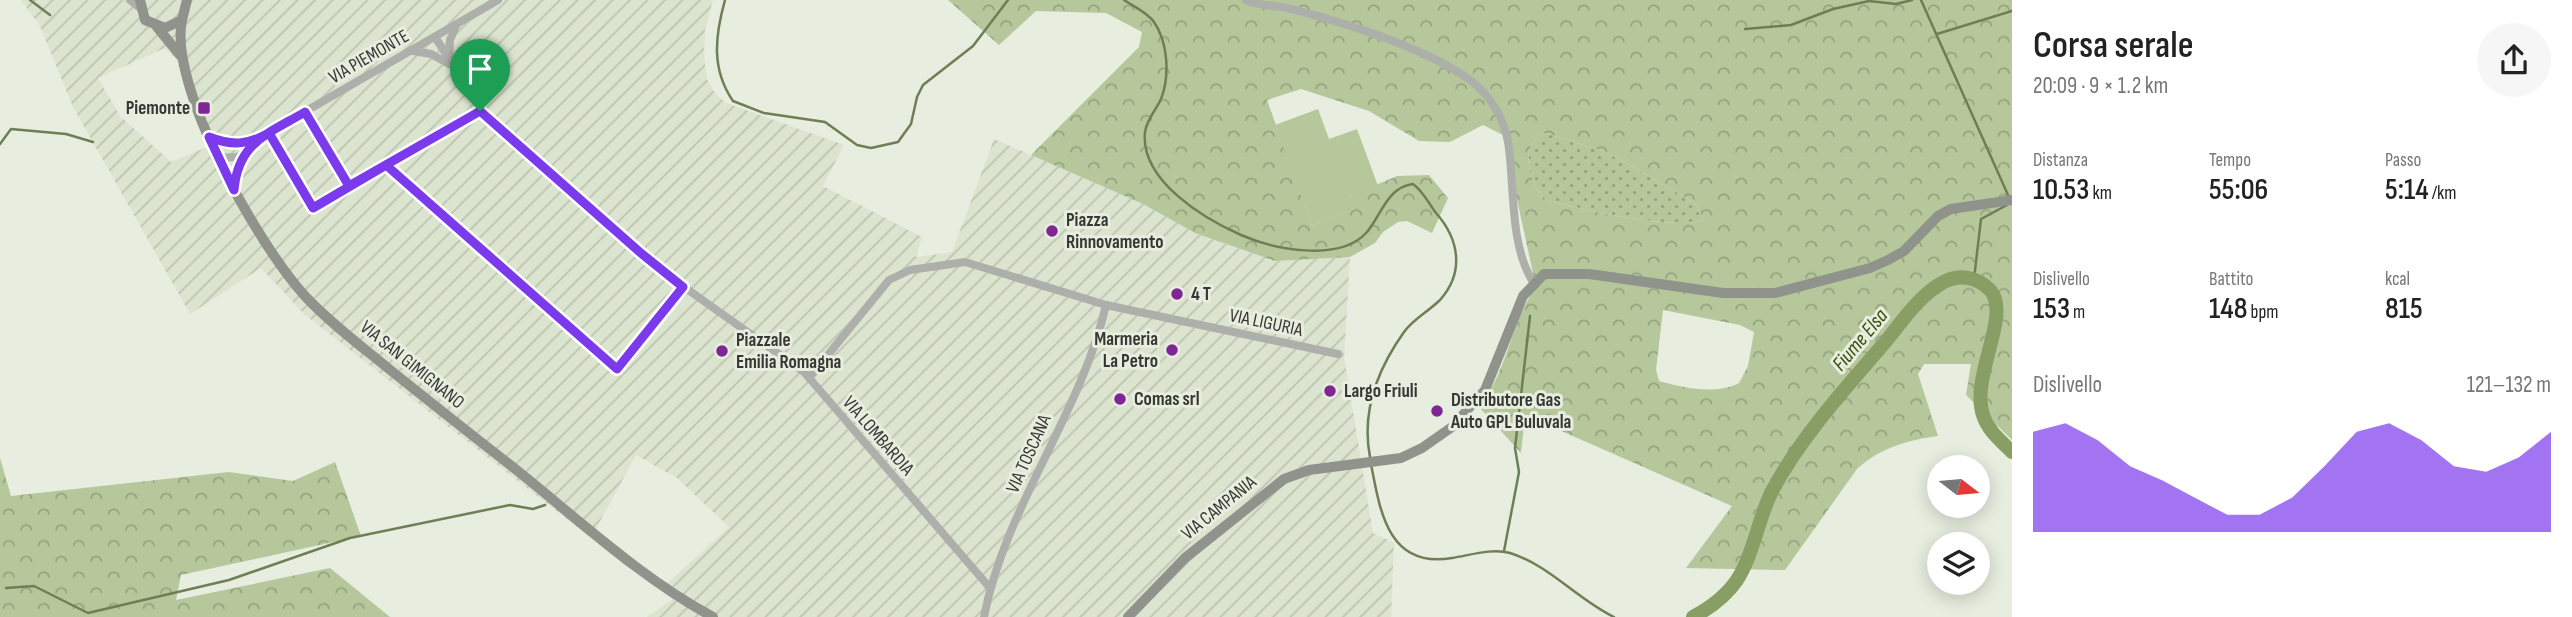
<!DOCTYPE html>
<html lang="it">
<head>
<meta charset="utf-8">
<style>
  body { margin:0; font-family:"Sofia Sans Condensed",sans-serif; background:#f6f6f6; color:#222; height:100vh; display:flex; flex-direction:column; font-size:26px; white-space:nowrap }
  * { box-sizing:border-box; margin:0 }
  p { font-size:23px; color:#767676 }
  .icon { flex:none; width:38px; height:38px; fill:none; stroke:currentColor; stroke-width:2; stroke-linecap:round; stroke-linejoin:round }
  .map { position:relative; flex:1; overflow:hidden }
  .side { display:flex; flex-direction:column; background:#fff; width:560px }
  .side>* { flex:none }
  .needle { width:46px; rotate:106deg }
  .fabs { position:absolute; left:1927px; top:455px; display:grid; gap:14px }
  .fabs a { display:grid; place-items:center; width:63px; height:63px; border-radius:50%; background:#fff; box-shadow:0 4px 18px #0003; font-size:35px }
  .pin { position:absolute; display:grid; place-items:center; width:60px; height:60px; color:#fff; margin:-72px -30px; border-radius:50% 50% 50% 0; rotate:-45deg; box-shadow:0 0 7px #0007 }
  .pin .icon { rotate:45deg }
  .round { display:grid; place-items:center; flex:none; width:74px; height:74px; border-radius:37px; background:#f6f6f6 }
  .overview { display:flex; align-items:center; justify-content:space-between; height:119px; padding:0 21px }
  h1 { font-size:38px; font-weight:600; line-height:52px }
  .stats { display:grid; grid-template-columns:repeat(3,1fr); gap:10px; height:119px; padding:7px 21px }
  .stats div { display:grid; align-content:center }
  .stats b { font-size:30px; font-weight:600 }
  .stats small { font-size:19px; font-weight:400 }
  .stats p { font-size:19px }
  .chart { height:196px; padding:14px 21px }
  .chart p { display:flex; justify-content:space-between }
  .chart svg { width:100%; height:126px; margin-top:7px; fill:#7c3aed; opacity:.7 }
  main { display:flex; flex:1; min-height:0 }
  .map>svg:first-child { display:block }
  .industrial { fill:url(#industrial-furrows); fill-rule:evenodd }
  .grass { fill:url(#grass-dots) }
  .forest { fill:url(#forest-crowns); fill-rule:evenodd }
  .pitch { fill:#b6c79b }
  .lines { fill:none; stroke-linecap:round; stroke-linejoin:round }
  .stream { stroke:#6f7f55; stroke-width:2.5 }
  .river { stroke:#889e64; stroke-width:14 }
  .street { stroke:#adb0aa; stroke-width:8 }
  .secondary { stroke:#8f938b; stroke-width:10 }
  .route-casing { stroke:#fff; stroke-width:14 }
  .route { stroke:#7c3aed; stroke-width:9 }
  .poi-dot { fill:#7f2694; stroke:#e7eddf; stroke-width:2.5 }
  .labels { text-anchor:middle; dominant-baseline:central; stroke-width:6; stroke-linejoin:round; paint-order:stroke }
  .street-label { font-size:19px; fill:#363833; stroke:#e7eddf }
  .poi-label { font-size:19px; font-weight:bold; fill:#363833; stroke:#e7eddf; text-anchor:start }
  .water-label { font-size:21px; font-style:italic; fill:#394d0a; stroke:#e7eddf }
</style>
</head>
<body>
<main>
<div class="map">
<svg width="2012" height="617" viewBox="0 0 2012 617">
  <defs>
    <pattern id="industrial-furrows" width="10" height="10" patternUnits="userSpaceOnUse" patternTransform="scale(1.75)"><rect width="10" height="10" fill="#dbe4cf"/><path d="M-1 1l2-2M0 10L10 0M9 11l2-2" fill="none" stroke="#bdc4b2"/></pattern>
    <pattern id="grass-dots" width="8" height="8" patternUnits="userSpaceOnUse" patternTransform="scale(1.75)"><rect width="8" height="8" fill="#b6c79b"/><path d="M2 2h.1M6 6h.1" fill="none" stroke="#95a37f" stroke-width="1.8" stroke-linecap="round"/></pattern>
    <pattern id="forest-crowns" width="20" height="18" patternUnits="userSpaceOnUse" patternTransform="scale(1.75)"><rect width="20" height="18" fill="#b6c79b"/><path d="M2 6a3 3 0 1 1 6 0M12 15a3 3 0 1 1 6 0" fill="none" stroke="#95a37f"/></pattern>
  </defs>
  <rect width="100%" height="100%" fill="#e7eddf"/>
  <path class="industrial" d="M21,0H713L705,30L704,56L707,79L715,93L726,103L844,145L823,186L922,237L916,257L952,252L994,139L1143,204L1195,233L1275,261L1350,257L1344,357L1373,533L1394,543L1391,617H647L673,599L661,589L729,527L677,478L636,455L591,538L304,314L261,268L190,314L73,107L40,26ZM165,48L176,59L207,147L171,162L120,116L98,78Z"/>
  <path class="grass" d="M1545,133L1606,152L1685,197L1696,205L1704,220C1673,231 1583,209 1549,201C1529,189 1517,142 1545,133Z"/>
  <g class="forest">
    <path d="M948,0H2012V440L1966,395L1971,364H1924L1918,374L1938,436C1907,440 1880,448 1857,469L1785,570L1686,568L1732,506L1525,415L1521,453L1479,407C1508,371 1510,323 1536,287L1503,135L1483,125L1450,142L1419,141L1369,111L1301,89L1267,100L1312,225L1354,209L1350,196L1397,176L1429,175L1448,198L1432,233L1407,221L1398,222L1383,232L1375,243L1350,257L1275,261L1195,233L1143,204L1031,155L1139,47L1142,32L1106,13L1036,11L999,45ZM1545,133L1606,152L1685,197L1696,205L1704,220C1673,231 1583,209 1549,201C1529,189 1517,142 1545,133ZM1663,310L1740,325L1754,332L1748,366L1739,383C1716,395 1683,388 1659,381L1656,370Z"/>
    <polygon points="0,458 11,496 229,472 293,481 335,462 361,536 181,575 176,600 330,568 390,617 0,617"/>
  </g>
  <polygon class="pitch" points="1318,109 1329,139 1357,129 1378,186 1350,196 1355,209 1312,225 1275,125"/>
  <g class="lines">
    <g class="stream">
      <polyline points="30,0 50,15"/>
      <path d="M725,0C715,36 711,69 733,101L764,113L825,122L857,145L871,148L898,142L911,124L917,97L923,85L973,46L1008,0"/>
      <path d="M1124,0C1133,6 1148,13 1154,22C1168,42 1170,76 1161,99C1156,110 1147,119 1145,132C1140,181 1205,219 1241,235C1273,249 1340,263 1367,232C1381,216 1387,187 1413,184C1423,191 1429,204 1436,213C1459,239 1465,272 1440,300C1429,311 1413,319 1404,332C1377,370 1361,411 1370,457"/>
      <polyline points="1921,0 2008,195"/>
      <polyline points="1745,29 1791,25 1833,9 1869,1 1896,4 1912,0"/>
      <polyline points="1937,34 2012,11"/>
      <polyline points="0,144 11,129 66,134 93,142"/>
      <polyline points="1974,279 1981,219 2007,205"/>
      <path d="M1371,464C1380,511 1388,569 1452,558C1471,555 1492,548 1510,553C1549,565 1577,599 1614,617"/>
      <polyline points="1504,551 1519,472 1515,448 1530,316"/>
      <polyline points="6,588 34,586 88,613 229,580 350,538 510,505 533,509 545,505"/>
    </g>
    <path class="river" d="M1693,617C1710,608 1726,596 1737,580C1754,553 1758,519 1772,491C1802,435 1846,388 1887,340C1903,320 1920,295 1942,283C1959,273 1977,277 1990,290C2012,314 1970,377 1983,415C1988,431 2001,441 2012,452"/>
    <g class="street">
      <polyline points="130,0 139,7"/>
      <path d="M1246,0C1259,6 1273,5 1287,8C1341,21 1426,48 1470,80C1490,95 1504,118 1508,142C1515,185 1509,244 1533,282"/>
      <polyline points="435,37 490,122 660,270 804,372 990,588"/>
      <polyline points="413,51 431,54 449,64"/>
      <polyline points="449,58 450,40 456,26"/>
      <polyline points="269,133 313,208 349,186 305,112"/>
      <polyline points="209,137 235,144 256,140 498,0"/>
      <polyline points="217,158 238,157 254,143"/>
      <polyline points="386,165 617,369 683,287"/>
      <polyline points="349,186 480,111"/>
      <polyline points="234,187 243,154"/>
      <polyline points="809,378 889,280 910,270 965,262 1106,305 1338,354"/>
      <path d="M984,617C1005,507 1081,414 1106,305"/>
    </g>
    <g class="secondary">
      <polyline points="140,0 145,20 165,28 182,20 187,0"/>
      <path d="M182,20C168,87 259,246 305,296C330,323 360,345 389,369C429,401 469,433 509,464C576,517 639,577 713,617"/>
      <polyline points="157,27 180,55"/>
      <polyline points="1128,617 1185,558 1284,479 1309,470 1401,458 1422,448 1452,427 1485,390 1523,296 1544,274 1589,274 1723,293 1775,293 1870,268 1888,260 1904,251 1938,216 1951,209 2012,200"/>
    </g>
  </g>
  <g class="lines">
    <defs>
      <path id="route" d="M480,111L475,114L349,186L305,112C268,134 238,142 234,190L209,137C232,146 248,145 269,133L313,208L386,165L617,369L683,287L642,254L480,111"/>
    </defs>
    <use href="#route" class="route-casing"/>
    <use href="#route" class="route"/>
  </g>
  <g class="poi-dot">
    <rect x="197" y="101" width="14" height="14" rx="3.5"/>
    <circle cx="1052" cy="231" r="7"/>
    <circle cx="1177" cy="294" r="7"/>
    <circle cx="1172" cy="350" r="7"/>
    <circle cx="722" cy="351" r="7"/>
    <circle cx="1330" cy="391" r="7"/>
    <circle cx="1120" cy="399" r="7"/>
    <circle cx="1437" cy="411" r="7"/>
  </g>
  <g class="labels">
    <g class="street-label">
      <text transform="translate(369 57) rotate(-30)">VIA PIEMONTE</text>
      <text transform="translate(1266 323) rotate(12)">VIA LIGURIA</text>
      <text transform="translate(412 365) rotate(39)">VIA SAN GIMIGNANO</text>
      <text transform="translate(878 436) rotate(49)">VIA LOMBARDIA</text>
      <text transform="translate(1029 454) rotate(-66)">VIA TOSCANA</text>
      <text transform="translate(1219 508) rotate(-39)">VIA CAMPANIA</text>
    </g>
    <g class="poi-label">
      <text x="190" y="108" text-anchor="end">Piemonte</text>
      <text x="1066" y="220">Piazza<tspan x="1066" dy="22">Rinnovamento</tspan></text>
      <text x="1191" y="294">4 T</text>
      <text x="1158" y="339" text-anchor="end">Marmeria<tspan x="1158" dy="22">La Petro</tspan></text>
      <text x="736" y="340">Piazzale<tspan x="736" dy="22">Emilia Romagna</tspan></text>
      <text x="1344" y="391">Largo Friuli</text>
      <text x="1134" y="399">Comas srl</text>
      <text x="1451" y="400">Distributore Gas<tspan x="1451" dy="22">Auto GPL Buluvala</tspan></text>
    </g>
    <g class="water-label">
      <text transform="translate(1860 340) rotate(-50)">Fiume Elsa</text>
    </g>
  </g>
</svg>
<div class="fabs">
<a><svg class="needle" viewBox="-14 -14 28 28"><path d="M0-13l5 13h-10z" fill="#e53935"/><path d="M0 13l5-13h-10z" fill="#767676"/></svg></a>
<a><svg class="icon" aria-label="layers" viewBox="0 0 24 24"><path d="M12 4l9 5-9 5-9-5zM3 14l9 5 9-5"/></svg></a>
</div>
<div class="pin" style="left:480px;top:111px;background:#1e9e55"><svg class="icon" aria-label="arrive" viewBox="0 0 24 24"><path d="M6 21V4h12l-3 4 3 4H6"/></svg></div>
</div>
<section class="side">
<div class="overview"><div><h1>Corsa serale</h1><p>20:09 · 9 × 1.2 km</p></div><a class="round"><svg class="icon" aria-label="share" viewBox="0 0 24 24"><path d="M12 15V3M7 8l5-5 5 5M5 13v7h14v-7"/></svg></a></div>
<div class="stats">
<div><p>Distanza</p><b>10.53<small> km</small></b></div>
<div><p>Tempo</p><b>55:06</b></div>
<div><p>Passo</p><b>5:14<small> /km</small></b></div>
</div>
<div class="stats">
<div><p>Dislivello</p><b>153<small> m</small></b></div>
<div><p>Battito</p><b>148<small> bpm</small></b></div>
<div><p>kcal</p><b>815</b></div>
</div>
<div class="chart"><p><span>Dislivello</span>121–132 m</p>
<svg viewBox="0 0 160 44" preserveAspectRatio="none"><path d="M0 44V9L10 6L20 12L30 21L40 26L50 32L60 38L70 38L80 32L90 21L100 9L110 6L120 12L130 21L140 23L150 18L160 9V44z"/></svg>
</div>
</section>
</main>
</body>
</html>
